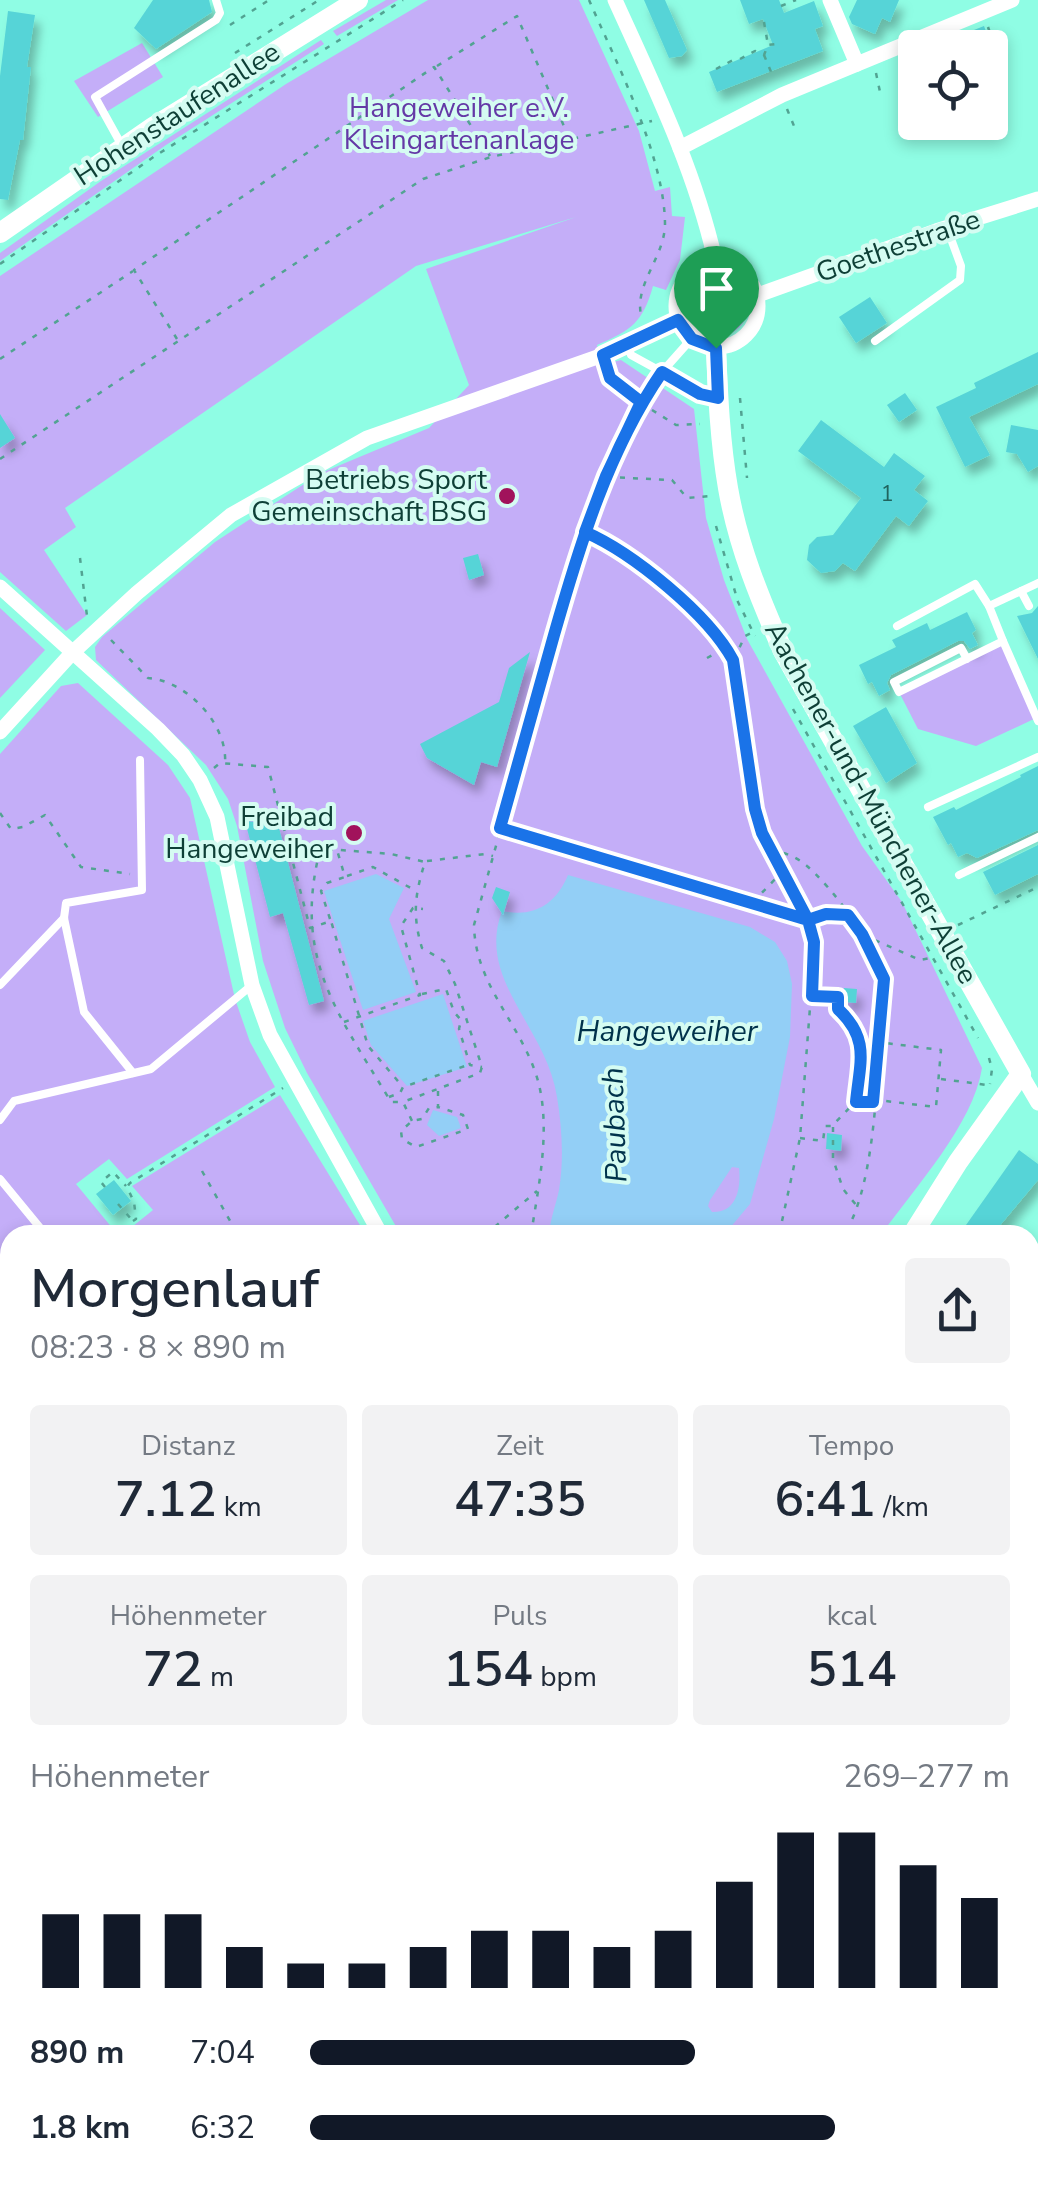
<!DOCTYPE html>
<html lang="de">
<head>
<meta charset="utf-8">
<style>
  body { margin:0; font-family:"Nunito Sans",sans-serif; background:#f2f2f3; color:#1f2937; height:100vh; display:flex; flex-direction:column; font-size:38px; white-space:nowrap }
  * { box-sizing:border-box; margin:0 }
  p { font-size:32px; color:#747a83 }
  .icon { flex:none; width:55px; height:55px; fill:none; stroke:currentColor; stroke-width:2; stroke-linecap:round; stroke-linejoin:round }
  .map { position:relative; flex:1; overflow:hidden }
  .side { position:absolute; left:0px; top:1225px; width:1040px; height:962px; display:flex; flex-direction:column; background:#fff; border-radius:30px 30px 0 0; box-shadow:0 5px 15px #0003 }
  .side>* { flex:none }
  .tools { position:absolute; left:898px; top:30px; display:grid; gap:20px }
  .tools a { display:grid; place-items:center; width:110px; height:110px; border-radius:10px; background:#fff; box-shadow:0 5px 15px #0003; font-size:50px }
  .pin { position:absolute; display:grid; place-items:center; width:85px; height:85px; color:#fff; margin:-102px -42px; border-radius:50% 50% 50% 0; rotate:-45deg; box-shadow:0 0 10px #0007 }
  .pin .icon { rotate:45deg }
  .round { display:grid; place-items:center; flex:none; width:105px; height:105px; border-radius:10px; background:#f2f2f3 }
  .head { display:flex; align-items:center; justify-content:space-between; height:170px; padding:0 30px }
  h1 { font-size:55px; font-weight:600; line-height:75px }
  .metrics { display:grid; grid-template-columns:repeat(3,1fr); gap:15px; height:170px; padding:10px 30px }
  .metrics div { display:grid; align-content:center; border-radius:10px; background:#f2f2f3; text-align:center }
  .metrics b { font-size:50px; font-weight:600 }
  .metrics small { font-size:28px; font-weight:400 }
  .metrics p { font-size:28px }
  .chart { height:280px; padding:20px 30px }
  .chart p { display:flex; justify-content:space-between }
  .chart svg { width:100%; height:180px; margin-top:10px; stroke:#111827; stroke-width:6 }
  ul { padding:0 30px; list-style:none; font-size:32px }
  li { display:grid; grid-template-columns:160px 120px 1fr; align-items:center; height:75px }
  li i { height:25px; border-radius:12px; background:#111827 }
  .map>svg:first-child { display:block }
  .green { fill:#c4aef8 }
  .water { fill:#93cff6; fill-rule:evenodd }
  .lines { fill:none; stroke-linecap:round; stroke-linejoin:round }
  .stream { stroke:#93cff6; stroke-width:5 }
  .building { fill:#57d4d7; filter:url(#shadow) }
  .path { stroke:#52a392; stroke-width:2.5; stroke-dasharray:5 8; stroke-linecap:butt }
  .lane { stroke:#fff; stroke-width:8 }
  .street { stroke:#fff; stroke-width:15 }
  .secondary { stroke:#fff; stroke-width:20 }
  .route-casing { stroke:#fff; stroke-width:20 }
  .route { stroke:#1a73e8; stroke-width:12 }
  .poi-dot { fill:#a1135b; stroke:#d5fcf2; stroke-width:4 }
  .labels { text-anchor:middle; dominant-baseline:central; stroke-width:8; stroke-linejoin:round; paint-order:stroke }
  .number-label { font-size:22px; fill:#20645e }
  .park-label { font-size:28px; fill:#6439a6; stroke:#d5fcf2 }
  .street-label { font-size:28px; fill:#0e3f36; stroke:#d5fcf2 }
  .poi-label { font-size:28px; fill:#0e3f36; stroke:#d5fcf2; text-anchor:end }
  .water-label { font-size:30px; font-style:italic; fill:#00324b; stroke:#d5fcf2 }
</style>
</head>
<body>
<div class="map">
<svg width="1038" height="2187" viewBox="0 0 1038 2187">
  <defs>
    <filter id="shadow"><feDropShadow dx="5.5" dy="9" stdDeviation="5" flood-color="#0004"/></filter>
  </defs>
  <rect width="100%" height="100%" fill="#8ffde4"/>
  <g class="green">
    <polygon points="386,0 398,0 337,36 333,31"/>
    <path d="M428,0H579L639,131L655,191L670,187L672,216L685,217L680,260L666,290L653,286C643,322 632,330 597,345L601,365L621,360L694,409L706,518L724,580L747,639L862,846L902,902L982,1068C973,1125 915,1187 881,1235H401L307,1073L285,1028L263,961L237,826L228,799L206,765L96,660L95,647L102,637L215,542L321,473L429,428L469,385L426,269L576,217L416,266L65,508L76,527L44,550L87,615L66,631L0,572V276L286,84Z"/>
    <polygon points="321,40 324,44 166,145 0,261 0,253 101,181"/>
    <polygon points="142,43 163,77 98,117 74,81"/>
    <circle cx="718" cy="306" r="30"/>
    <polygon points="0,608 45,650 0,698"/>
    <polygon points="1003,643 1034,719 976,746 918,729 900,694"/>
    <polygon points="78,683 168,765 190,798 235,999 250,1042 275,1087 127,1179 109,1159 76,1184 118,1235 10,1235 10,1777 0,1782 0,754 61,686"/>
    <polygon points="280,1095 366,1235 122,1235 153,1210 132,1186"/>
    <polygon points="389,2178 503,2178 497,2187 381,2187"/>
  </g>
  <g class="water">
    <polygon points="376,874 404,888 389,919 416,992 363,1010 324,891"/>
    <path d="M568,875L750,927L775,942L787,961L792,984L790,1037L774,1119L750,1204L724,1235H549C550,1219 556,1205 559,1190C564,1160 562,1127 557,1097C546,1026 476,980 502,911C534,918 556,904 568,875ZM732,1167L739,1168C741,1188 737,1213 712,1212L708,1206L710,1200Z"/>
    <polygon points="443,994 467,1067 407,1086 371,1045 363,1021"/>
    <polygon points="433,1110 457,1117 461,1128 439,1136 427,1125"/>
  </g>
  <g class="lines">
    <g class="stream">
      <polyline points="0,1790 10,1785"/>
      <polyline points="431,2187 440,2178"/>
    </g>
  </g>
  <g class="building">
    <polygon points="153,0 209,0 212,12 156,49 134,28"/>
    <polygon points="644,0 665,0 687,50 682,56 669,58"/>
    <polygon points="740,0 779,0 784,13 814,1 823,26 815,29 823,51 717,92 709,72 773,45 763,19 749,24"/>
    <polygon points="857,0 899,0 890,22 882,18 875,34 852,24 849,17"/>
    <polygon points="8,11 35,15 27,67 31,67 23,140 20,140 8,200 0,199 0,76"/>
    <polygon points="984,26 989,39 974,45 969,32"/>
    <polygon points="870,297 887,323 856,343 839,317"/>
    <polygon points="1038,352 1038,384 969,417 990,455 965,467 936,407 976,388 974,383"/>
    <polygon points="905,393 917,410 899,422 887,405"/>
    <polygon points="0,414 15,438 0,448"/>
    <polygon points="821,420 884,467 894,453 925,476 914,490 928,501 909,526 896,516 855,571 843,563 835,571 821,573 807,560 809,545 817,537 833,535 861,498 798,451"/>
    <polygon points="1011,425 1038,430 1038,466 1028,472 1017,454 1006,452"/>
    <polygon points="478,554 484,575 469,580 463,558"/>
    <polygon points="1038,606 1038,659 1017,616 1032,613"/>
    <polygon points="967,612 976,630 972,633 978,645 970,649 964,641 958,641 891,675 887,683 890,690 879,696 872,682 868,684 859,665 896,647 892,640 927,623 930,630"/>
    <polygon points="530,652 497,767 481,762 474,785 427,758 420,744 499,702 509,668"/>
    <polygon points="886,707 917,763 886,783 853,726"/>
    <polygon points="1038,766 1038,830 977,858 967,853 958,857 951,843 948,845 933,817 954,807 956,810 1021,777 1020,775"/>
    <polygon points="245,821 278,824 324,1001 309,1005 283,913 270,917"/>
    <polygon points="1038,845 1038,874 995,895 983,872"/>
    <polygon points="496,887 510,892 503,915 492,898"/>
    <polygon points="844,988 857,989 856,1003 842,1002"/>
    <polygon points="827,1133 842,1135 841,1151 826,1149"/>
    <polygon points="1019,1150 1038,1164 1038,1180 992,1235 979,1235 966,1225"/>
    <polygon points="114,1180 131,1201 113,1215 96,1194"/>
  </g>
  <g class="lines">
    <g class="path">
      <path d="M589,0C616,62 665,157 665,225C664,259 632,286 642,319"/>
      <polyline points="781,6 796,0"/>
      <polyline points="764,22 768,45"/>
      <polyline points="230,25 269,0"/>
      <polyline points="988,27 994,45"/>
      <polyline points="235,53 319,0"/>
      <polyline points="764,55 774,79"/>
      <polyline points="740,59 755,51 764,55 768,45 776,44"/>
      <polyline points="437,66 517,16 569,138"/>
      <polyline points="716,69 739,57"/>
      <polyline points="876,73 880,92"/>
      <polyline points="787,109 794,126"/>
      <polyline points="0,264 155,156 403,0"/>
      <polyline points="177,339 134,270 434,67 490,156"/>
      <polyline points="0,359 133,271"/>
      <polyline points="608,371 611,378 630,393"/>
      <polyline points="740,398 747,478"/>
      <polyline points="652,410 676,425 700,424"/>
      <polyline points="0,459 423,179 491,157 652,121"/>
      <polyline points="607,477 672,480 687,498 711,496"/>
      <polyline points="716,526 738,602 755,636"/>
      <path d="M587,532C633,553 710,615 733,660L755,809L763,833L773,850C785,853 797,857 807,866C832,887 877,947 883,980C887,999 882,1021 880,1041C876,1096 873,1189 844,1235"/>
      <polyline points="80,558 87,616"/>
      <path d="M111,640L148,678C187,681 228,724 225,764"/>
      <polyline points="707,658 725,648"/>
      <polyline points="734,659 745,636 751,633"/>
      <polyline points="793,709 978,1038"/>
      <polyline points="214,768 220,763 268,767 310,928 331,921 368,1046 403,1087"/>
      <polyline points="0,813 11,829 23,827 45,815 81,867 130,874"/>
      <polyline points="502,828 808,920 827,913 848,915"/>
      <path d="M289,846L391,854L425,862C415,894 412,915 422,948L444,961L455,984L482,1067L480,1073L403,1102"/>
      <path d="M320,850C293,956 336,1011 388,1097L392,1102H403L412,1121"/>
      <polyline points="773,851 808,920 815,942 800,1138 779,1235"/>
      <polyline points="427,861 485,854 493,856"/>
      <polyline points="347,876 373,867 416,891"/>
      <polyline points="753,902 782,872"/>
      <polyline points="330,919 321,891 327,883 345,877 337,850"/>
      <polyline points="958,925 1038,887"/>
      <polyline points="863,935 920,960 930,958"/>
      <polyline points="422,994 446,989 454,1012 461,1020 459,1029 470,1065 482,1067"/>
      <path d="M813,995L838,997L837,1009C870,1039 860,1061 856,1101"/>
      <polyline points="344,1022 420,995 401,926 413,908 423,909"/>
      <polyline points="862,1040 941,1050 936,1107 877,1100"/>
      <polyline points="989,1058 992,1069 990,1084"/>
      <polyline points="941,1079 987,1085"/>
      <polyline points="438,1091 438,1107 463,1115 468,1129 416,1147 402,1139 401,1131 412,1121 422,1119 429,1108 438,1107"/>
      <polyline points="389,1097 400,1093 403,1087 468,1065"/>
      <polyline points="833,1127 833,1159 843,1189 857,1206"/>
      <polyline points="800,1138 823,1141 825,1126 832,1126 856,1101 872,1102"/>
      <polyline points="202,1171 238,1235"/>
      <polyline points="105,1187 101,1182 113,1172 126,1186"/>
      <polyline points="118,1204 132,1220"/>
      <polyline points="133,1221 136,1219 134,1202 127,1187 130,1183 283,1088"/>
      <polyline points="485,1235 537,1191"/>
      <path d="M531,1235C539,1182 554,1118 533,1066C514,1017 475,981 474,925L579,547L606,477L636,413"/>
      <polyline points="399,2187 406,2178"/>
    </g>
    <g class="lane">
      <polyline points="121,144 95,97 216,20 220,13 216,0"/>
      <polyline points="875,341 960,280 961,266 947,228"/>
      <polyline points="628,345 631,355 662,372 686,345 687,335"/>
      <polyline points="641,402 662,372 700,394 718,399"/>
      <polyline points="1021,591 1029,606"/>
      <polyline points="897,626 975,584 989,606 1038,583"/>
      <polyline points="1003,641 1038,721"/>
      <polyline points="967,659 961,648 894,682 899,692 1003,641 989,606"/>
      <polyline points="928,807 1038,757"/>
      <polyline points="959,875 1038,837"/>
      <polyline points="0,985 64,918"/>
      <polyline points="133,1073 84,1012 64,918 66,903 142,890 140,760"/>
      <polyline points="0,1120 14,1101 151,1069 252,985"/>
      <polyline points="0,1179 46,1235"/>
      <polyline points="0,1344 10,1354"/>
      <polyline points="0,1385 10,1375"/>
    </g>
    <g class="street">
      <path d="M615,0C654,86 696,172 716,264"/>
      <polyline points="857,64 1012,0"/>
      <polyline points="680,148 782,95 857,64 830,0"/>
      <circle cx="717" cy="306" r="41"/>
      <polyline points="758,295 936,231 1038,199"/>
      <polyline points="0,587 158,729 183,755 200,780 217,817 252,985 270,1035 381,1235"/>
      <polyline points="0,732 72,653 137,593 231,515 367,438 603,355 678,320"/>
      <polyline points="1021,1074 1038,1103"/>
      <polyline points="1030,1749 1038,1724"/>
      <polyline points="1030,1875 1038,1877"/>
      <polyline points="0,1988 10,1977"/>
      <polyline points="609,2178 617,2187"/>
      <polyline points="806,2187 812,2178"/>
    </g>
    <g class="secondary">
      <polyline points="0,233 153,127 358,0"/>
      <path d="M716,348C718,395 720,442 728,488C738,546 760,599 783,651L1021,1074L958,1162L912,1235"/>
      <polyline points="370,2187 377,2178"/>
      <polyline points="515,2187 521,2178"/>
    </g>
  </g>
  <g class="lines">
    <defs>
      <path id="route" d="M716,348L692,339L678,320L603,355L610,378L641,402L606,476L585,532C633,553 708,614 733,660L755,809L762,833L808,920L814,942L812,996L838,997V1009C870,1039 860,1061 856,1102H873L884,979L862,934L848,915L826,914L808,920L500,828C518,764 536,699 554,635C580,544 608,451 662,372L700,394L718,398L716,348"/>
    </defs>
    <use href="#route" class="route-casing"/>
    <use href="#route" class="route"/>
  </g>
  <g class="poi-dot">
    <circle cx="507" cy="496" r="10"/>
    <circle cx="354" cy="833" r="10"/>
  </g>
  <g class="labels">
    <g class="number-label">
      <text x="887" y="494">1</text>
    </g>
    <g class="park-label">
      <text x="459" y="108">Hangeweiher e.V.<tspan x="459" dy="32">Kleingartenanlage</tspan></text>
    </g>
    <g class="street-label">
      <text transform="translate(177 114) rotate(-33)">Hohenstaufenallee</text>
      <text transform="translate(898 246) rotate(-19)">Goethestraße</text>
      <text transform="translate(871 803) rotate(61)">Aachener-und-Münchener-Allee</text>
    </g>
    <g class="poi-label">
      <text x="487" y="480">Betriebs Sport<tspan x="487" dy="32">Gemeinschaft BSG</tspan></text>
      <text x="334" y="817">Freibad<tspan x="334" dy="32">Hangeweiher</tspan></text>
    </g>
    <g class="water-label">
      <text x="667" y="1031">Hangeweiher</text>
      <text transform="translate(615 1125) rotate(-92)">Paubach</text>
    </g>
  </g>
</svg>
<div class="tools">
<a><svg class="icon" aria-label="locate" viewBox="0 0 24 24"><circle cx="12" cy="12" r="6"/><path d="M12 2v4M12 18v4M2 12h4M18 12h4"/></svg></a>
</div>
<div class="pin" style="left:716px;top:348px;background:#1e9e55"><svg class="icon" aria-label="arrive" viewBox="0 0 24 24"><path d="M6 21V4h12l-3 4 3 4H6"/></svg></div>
<section class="side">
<div class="head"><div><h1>Morgenlauf</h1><p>08:23 · 8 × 890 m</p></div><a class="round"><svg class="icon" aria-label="share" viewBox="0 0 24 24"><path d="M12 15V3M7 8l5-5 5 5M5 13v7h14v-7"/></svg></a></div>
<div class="metrics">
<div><p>Distanz</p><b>7.12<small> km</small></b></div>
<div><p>Zeit</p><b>47:35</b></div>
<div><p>Tempo</p><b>6:41<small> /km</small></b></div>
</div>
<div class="metrics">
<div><p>Höhenmeter</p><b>72<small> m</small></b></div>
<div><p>Puls</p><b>154<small> bpm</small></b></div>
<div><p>kcal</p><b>514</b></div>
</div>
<div class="chart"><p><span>Höhenmeter</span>269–277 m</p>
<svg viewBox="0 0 160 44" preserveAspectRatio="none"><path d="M5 44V26M15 44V26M25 44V26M35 44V34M45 44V38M55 44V38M65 44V34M75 44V30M85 44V30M95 44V34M105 44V30M115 44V18M125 44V6M135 44V6M145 44V14M155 44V22"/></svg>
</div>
<ul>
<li><b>890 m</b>7:04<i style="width:55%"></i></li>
<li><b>1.8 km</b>6:32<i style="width:75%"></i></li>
</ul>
</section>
</div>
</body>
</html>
